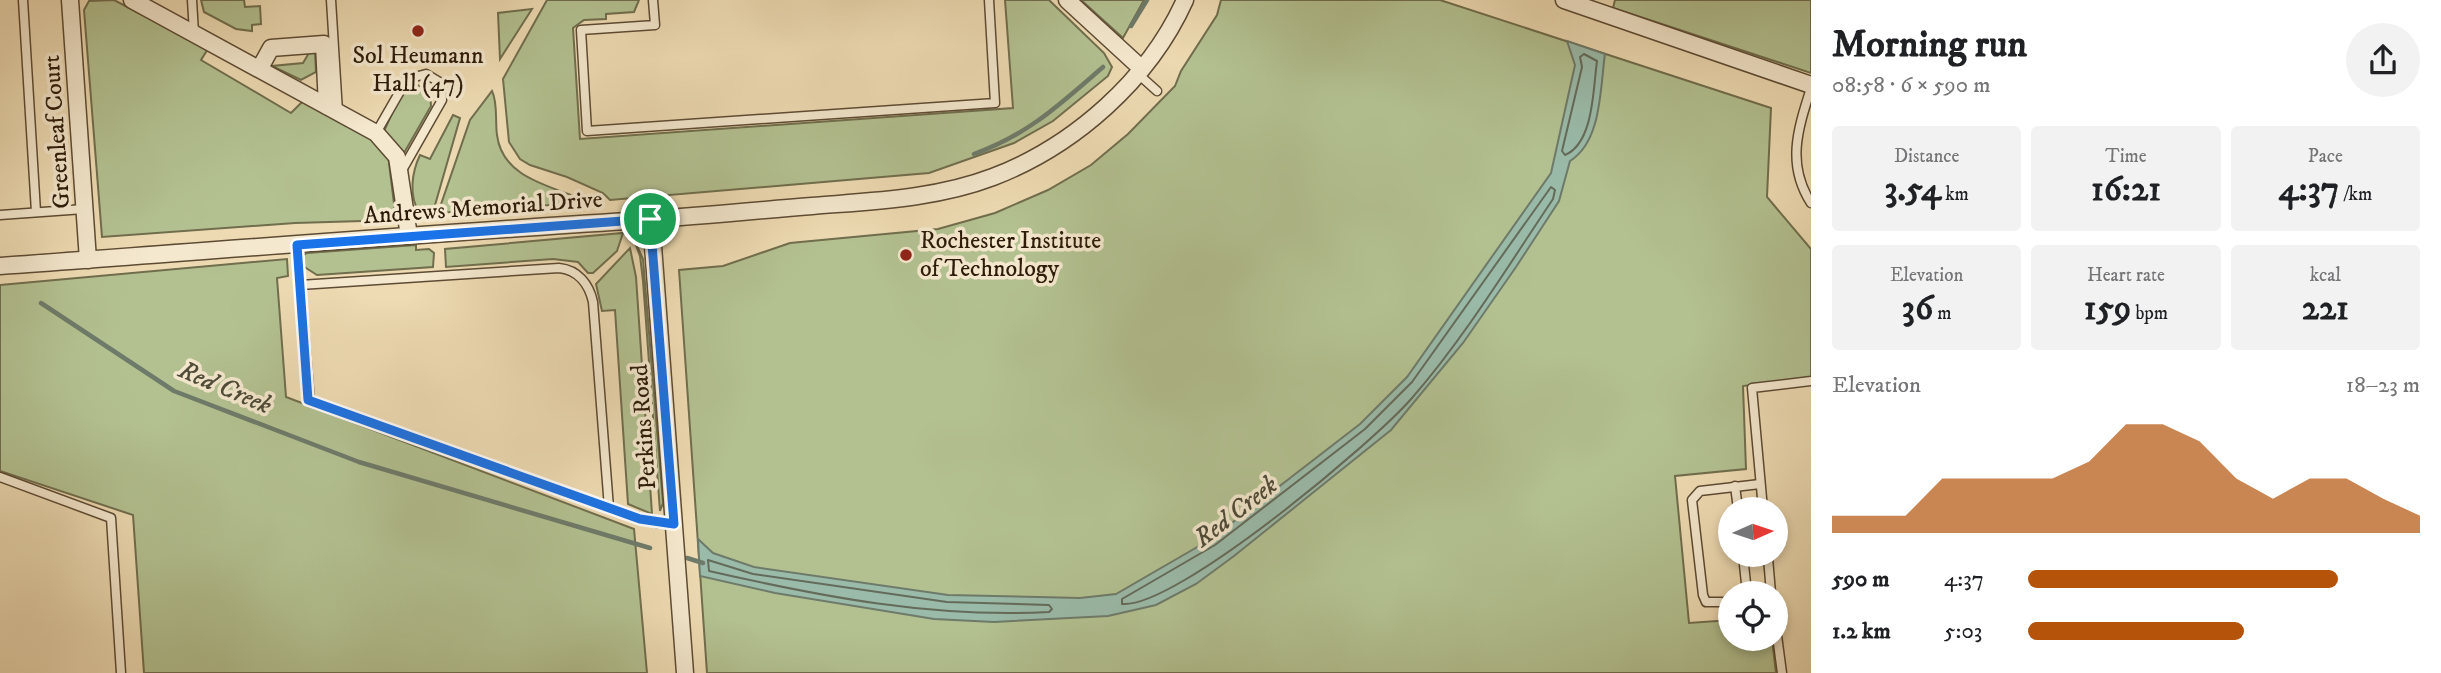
<!DOCTYPE html>
<html lang="en">
<head>
<meta charset="utf-8">
<style>
  body { margin:0; font-family:"IM FELL DW Pica",serif; background:#f2f2f2; color:#202124; height:100vh; display:flex; flex-direction:column; font-size:26px; white-space:nowrap }
  * { box-sizing:border-box; margin:0 }
  p { font-size:23px; color:#757577 }
  .icon { flex:none; width:38px; height:38px; fill:none; stroke:currentColor; stroke-width:2; stroke-linecap:round; stroke-linejoin:round }
  .map { position:relative; flex:1; overflow:hidden }
  .sheet { display:flex; flex-direction:column; background:#fff; width:630px }
  .sheet>* { flex:none }
  .needle { width:46px; rotate:87deg }
  .buttons { position:absolute; left:1718px; top:497px; display:grid; gap:14px }
  .buttons a { display:grid; place-items:center; width:70px; height:70px; border-radius:50%; background:#fff; box-shadow:0 4px 10px #0003; font-size:35px }
  .pin { position:absolute; display:grid; place-items:center; width:60px; height:60px; color:#fff; margin:-30px; border:4px solid #fff; border-radius:50%; box-shadow:0 2px 7px #0007 }
  .round { display:grid; place-items:center; flex:none; width:74px; height:74px; border-radius:37px; background:#f2f2f2 }
  .head { display:flex; align-items:center; justify-content:space-between; height:119px; padding:0 21px }
  h1 { font-size:38px; font-weight:700; line-height:52px }
  .stats { display:grid; grid-template-columns:repeat(3,1fr); gap:10px; height:119px; padding:7px 21px }
  .stats div { display:grid; align-content:center; border-radius:7px; background:#f2f2f2; text-align:center }
  .stats b { font-size:35px; font-weight:700 }
  .stats small { font-size:19px; font-weight:400 }
  .stats p { font-size:19px }
  .chart { height:196px; padding:14px 21px }
  .chart p { display:flex; justify-content:space-between }
  .chart svg { width:100%; height:126px; margin-top:7px; fill:#b45309; opacity:.7 }
  ul { padding:0 21px; list-style:none; font-size:23px }
  li { display:grid; grid-template-columns:112px 84px 1fr; align-items:center; height:52px }
  li i { height:18px; border-radius:9px; background:#b45309 }
  main { display:flex; flex:1; min-height:0 }
  .map>svg:first-child { display:block }
  .green { fill:#b3c191; stroke:#706e4d; stroke-width:2 }
  .water { fill:#9abbaa; stroke:#6e7b6a; stroke-width:2 }
  .lines { fill:none; stroke-linecap:round; stroke-linejoin:round }
  .shore { stroke:#646b5a; stroke-width:2 }
  .stream { stroke:#6e7b6a; stroke-width:4.5 }
  .service-casing { stroke:#5d4b34; stroke-width:11 }
  .minor-casing { stroke:#5d4b34; stroke-width:19 }
  .service { stroke:#f4e8ce; stroke-width:8 }
  .minor { stroke:#f4e8ce; stroke-width:16 }
  .route-casing { stroke:#fff; stroke-width:14 }
  .route { stroke:#1a73e8; stroke-width:9 }
  .poi-dot { fill:#8f2418; stroke:#f4e8ce; stroke-width:2.5 }
  .labels { text-anchor:middle; dominant-baseline:central; stroke-width:7; stroke-linejoin:round; paint-order:stroke }
  .poi-label { font-size:24px; fill:#2d1b09; stroke:#f4e8ce }
  .street-label { font-size:24px; fill:#2d1b09; stroke:#f4e8ce }
  .water-label { font-size:26px; font-style:italic; fill:#4e4b39; stroke:#f4e8ce }
</style>
</head>
<body>
<main>
<div class="map">
<svg width="1811" height="673" viewBox="0 0 1811 673">
  <rect width="100%" height="100%" fill="#eedbb3"/>
  <filter id="stains"><feTurbulence type="fractalNoise" baseFrequency=".00286" numOctaves="4"/><feColorMatrix values="0 0 0 0 .2 0 0 0 0 .09 0 0 0 0 .02 0 0 0 .5 -.17"/></filter>
  <radialGradient id="worn" r=".72"><stop offset=".6" stop-color="#630" stop-opacity="0"/><stop offset="1" stop-color="#630" stop-opacity=".3"/></radialGradient>
  <g class="green">
    <polygon points="114,0 208,49 201,60 291,113 303,101 374,141 388,155 396,220 295,223 102,237 84,10 89,1"/>
    <polygon points="201,0 244,0 245,7 260,6 261,24 252,25 252,31 236,29 204,12"/>
    <polygon points="547,0 639,0 634,12 606,14 606,19 584,20 573,28 580,139 1013,108 1005,0 1049,0 1104,53 1112,67 1108,76 1053,121 1014,143 929,173 610,200 603,193 567,177 530,165 520,159 509,142 503,79"/>
    <polygon points="1081,0 1144,0 1123,38"/>
    <polygon points="1221,0 1440,0 1771,108 1767,197 1811,249 1811,377 1743,386 1746,469 1675,476 1689,623 1731,620 1731,639 1772,639 1776,673 707,673 679,270 723,266 790,243 938,229 995,213 1048,190 1091,165 1128,134 1175,86 1181,71 1217,15"/>
    <polygon points="1615,0 1811,0 1811,73 1613,8"/>
    <polygon points="532,9 500,59 498,13"/>
    <polygon points="310,51 315,52 316,72 301,80 272,66 303,63"/>
    <path d="M415,84L430,91L431,106L404,153L384,131C392,115 399,91 415,84Z"/>
    <path d="M492,91C498,103 495,121 497,135C502,176 546,185 579,198L580,203L438,213L470,120Z"/>
    <path d="M453,115L460,118L433,212L420,214C408,196 412,172 420,155L430,159Z"/>
    <polygon points="623,233 617,251 593,273 588,273 578,262 553,259 446,267 445,249"/>
    <polygon points="633,237 643,259 663,503 660,511 643,281 640,256"/>
    <polygon points="416,245 416,250 429,249 434,253 433,267 317,275 303,266 303,255 307,253"/>
    <polygon points="630,248 636,277 652,514 628,504 615,310 602,311 596,284"/>
    <polygon points="287,259 288,276 277,278 286,397 634,529 647,673 144,673 133,515 0,471 0,285"/>
  </g>
  <path class="water" d="M1567,41L1605,54C1600,88 1602,141 1570,161L1559,201L1516,267L1463,343L1391,430L1234,556L1196,584L1156,605L1108,616L994,622L934,619L775,593L700,576L698,539L713,553L754,567L948,595L1080,598L1116,594L1211,539L1360,424L1407,377L1551,173L1575,65Z"/>
  <g class="lines">
    <g class="shore">
      <path d="M1584,54L1597,61C1593,88 1594,143 1565,155L1562,151L1582,67L1580,57Z"/>
      <path d="M1551,187L1555,190L1553,199C1508,266 1465,337 1412,398C1373,443 1175,609 1122,604V599L1215,545L1365,429L1412,382Z"/>
      <path d="M708,560L753,574L947,602L1049,605L1052,609L1049,612C932,618 823,597 709,571Z"/>
    </g>
    <g class="stream">
      <polyline points="1131,26 1147,0"/>
      <path d="M974,154C1029,134 1059,105 1103,67"/>
      <polyline points="41,303 174,391 359,462 650,548"/>
      <polyline points="687,558 703,563"/>
    </g>
    <defs>
      <g id="service">
        <polyline points="23,0 36,212"/>
        <polyline points="192,0 194,33"/>
        <polyline points="331,0 338,112"/>
        <polyline points="653,0 655,25 581,30 587,131 995,103 989,0"/>
        <polyline points="1137,73 1157,91"/>
        <path d="M1811,88C1798,129 1786,164 1811,203"/>
        <polyline points="376,133 407,79 426,74 441,83 442,100 401,172"/>
        <polyline points="0,215 84,209"/>
        <polyline points="297,245 310,402 609,508"/>
        <path d="M300,285L559,268C578,270 589,284 593,302L609,508L657,523L674,524"/>
        <polyline points="0,477 111,518 121,673"/>
        <polyline points="1735,486 1738,509"/>
        <polyline points="1763,509 1752,388 1811,381"/>
        <polyline points="1743,555 1747,593"/>
        <polyline points="1768,558 1771,593"/>
        <polyline points="1731,602 1706,602 1703,595 1692,500 1700,491 1760,484"/>
        <polyline points="1776,628 1782,673"/>
      </g>
      <g id="minor">
        <polyline points="70,0 88,260"/>
        <polyline points="132,0 376,133 397,157 409,236"/>
        <polyline points="1067,0 1141,68"/>
        <polyline points="1564,0 1811,85"/>
        <polyline points="260,68 271,48 324,44 327,106"/>
        <polyline points="651,219 685,673"/>
        <path d="M0,266C209,251 418,234 628,221C689,217 750,211 812,206C873,201 935,199 993,177C1074,146 1149,80 1185,0"/>
      </g>
    </defs>
    <use href="#service" class="service-casing"/>
    <use href="#minor" class="minor-casing"/>
    <use href="#service" class="service"/>
    <use href="#minor" class="minor"/>
  </g>
  <g class="lines">
    <defs>
      <polygon id="route" points="650,219 674,524 640,519 308,400 297,245"/>
    </defs>
    <use href="#route" class="route-casing"/>
    <use href="#route" class="route"/>
  </g>
  <g class="poi-dot">
    <circle cx="418" cy="31" r="7"/>
    <circle cx="906" cy="255" r="7"/>
  </g>
  <g class="labels">
    <g class="poi-label">
      <text x="418" y="56">Sol Heumann<tspan x="418" dy="28">Hall (47)</tspan></text>
      <text x="920" y="241" text-anchor="start">Rochester Institute<tspan x="920" dy="28">of Technology</tspan></text>
    </g>
    <g class="street-label">
      <text transform="translate(57 132) rotate(-94)">Greenleaf Court</text>
      <text transform="translate(483 208) rotate(-4)">Andrews Memorial Drive</text>
      <text transform="translate(644 427) rotate(-94)">Perkins Road</text>
    </g>
    <g class="water-label">
      <text transform="translate(225 388) rotate(23)">Red Creek</text>
      <text transform="translate(1236 512) rotate(-38)">Red Creek</text>
    </g>
  </g>
  <rect width="100%" height="100%" filter="url(#stains)"/>
  <rect width="100%" height="100%" fill="url(#worn)"/>
</svg>
<div class="buttons">
<a><svg class="needle" viewBox="-14 -14 28 28"><path d="M0-13l5 13h-10z" fill="#e53935"/><path d="M0 13l5-13h-10z" fill="#757577"/></svg></a>
<a><svg class="icon" aria-label="locate" viewBox="0 0 24 24"><circle cx="12" cy="12" r="6"/><path d="M12 2v4M12 18v4M2 12h4M18 12h4"/></svg></a>
</div>
<div class="pin" style="left:650px;top:219px;background:#1e9e55"><svg class="icon" aria-label="arrive" viewBox="0 0 24 24"><path d="M6 21V4h12l-3 4 3 4H6"/></svg></div>
</div>
<section class="sheet">
<div class="head"><div><h1>Morning run</h1><p>08:58 · 6 × 590 m</p></div><a class="round"><svg class="icon" aria-label="share" viewBox="0 0 24 24"><path d="M12 15V3M7 8l5-5 5 5M5 13v7h14v-7"/></svg></a></div>
<div class="stats">
<div><p>Distance</p><b>3.54<small> km</small></b></div>
<div><p>Time</p><b>16:21</b></div>
<div><p>Pace</p><b>4:37<small> /km</small></b></div>
</div>
<div class="stats">
<div><p>Elevation</p><b>36<small> m</small></b></div>
<div><p>Heart rate</p><b>159<small> bpm</small></b></div>
<div><p>kcal</p><b>221</b></div>
</div>
<div class="chart"><p><span>Elevation</span>18–23 m</p>
<svg viewBox="0 0 160 44" preserveAspectRatio="none"><path d="M0 44V38L10 38L20 38L30 25L40 25L50 25L60 25L70 19L80 6L90 6L100 12L110 25L120 32L130 25L140 25L150 32L160 38V44z"/></svg>
</div>
<ul>
<li><b>590 m</b>4:37<i style="width:79%"></i></li>
<li><b>1.2 km</b>5:03<i style="width:55%"></i></li>
</ul>
</section>
</main>
</body>
</html>
